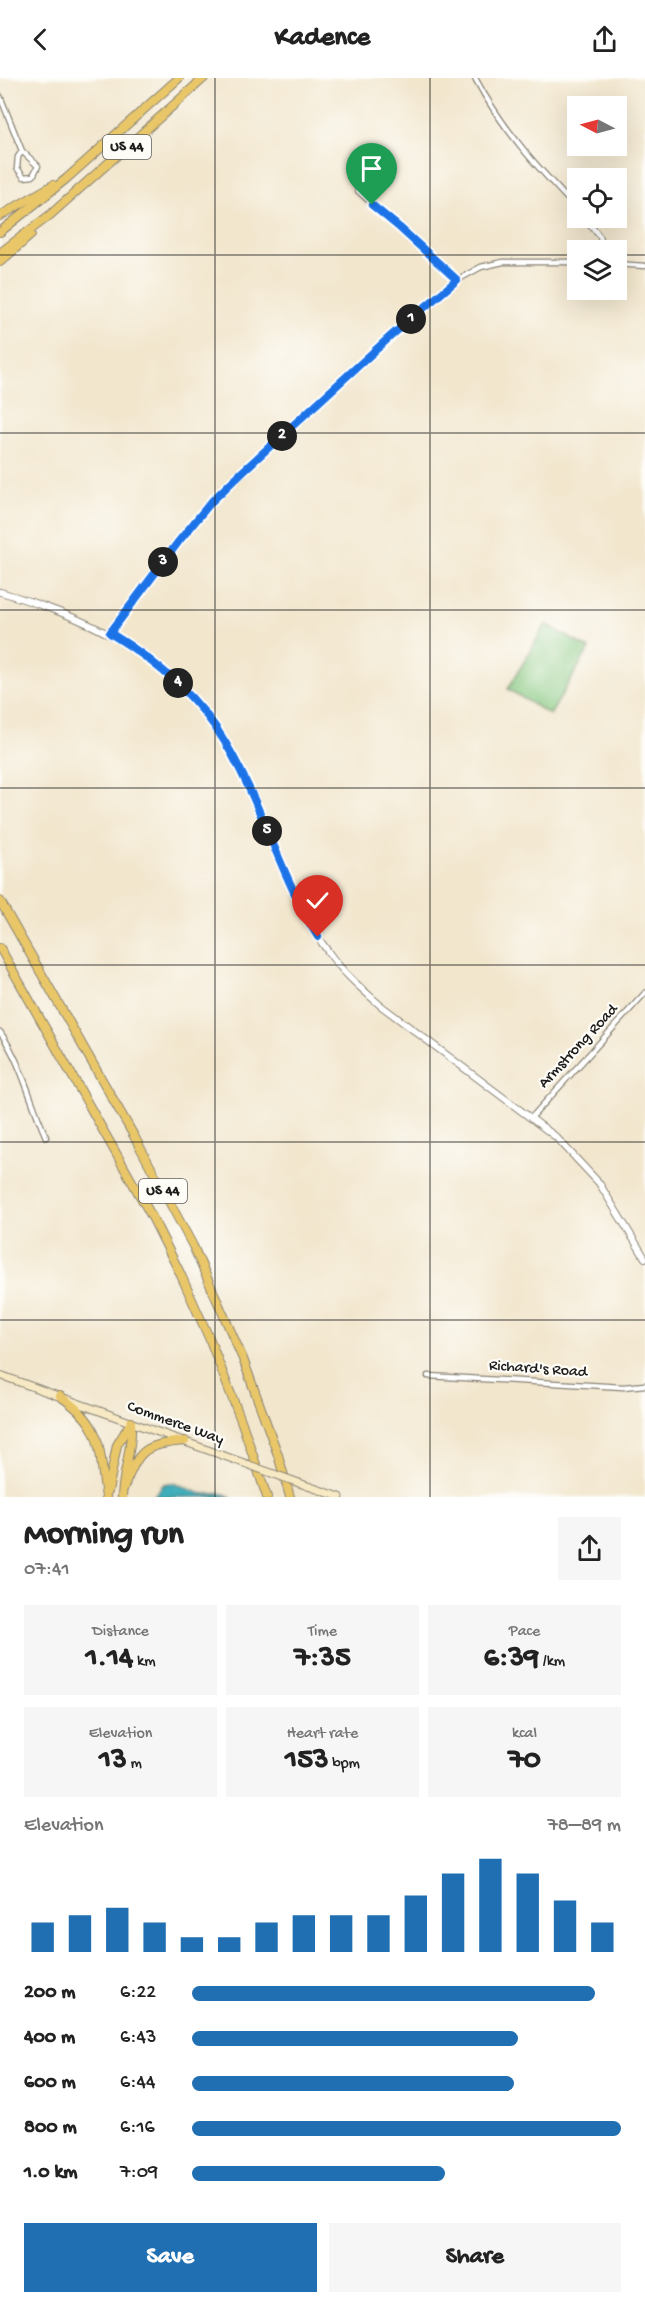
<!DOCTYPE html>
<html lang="en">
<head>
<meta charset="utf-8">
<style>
  body { margin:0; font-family:"Gochi Hand",sans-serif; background:#f6f6f6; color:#222; height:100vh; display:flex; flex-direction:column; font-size:22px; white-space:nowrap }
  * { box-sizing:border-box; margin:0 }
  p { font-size:20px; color:#767676 }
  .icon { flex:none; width:33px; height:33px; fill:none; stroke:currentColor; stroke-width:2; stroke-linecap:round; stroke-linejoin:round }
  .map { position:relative; height:1419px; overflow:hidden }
  .side { display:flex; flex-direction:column; background:#fff; flex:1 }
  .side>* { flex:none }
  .needle { width:39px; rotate:276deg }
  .buttons { position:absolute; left:567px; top:18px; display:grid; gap:12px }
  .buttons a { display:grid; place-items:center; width:60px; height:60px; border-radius:0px; background:#fff; box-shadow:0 6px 24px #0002; font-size:30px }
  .pin { position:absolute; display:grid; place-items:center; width:51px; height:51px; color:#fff; margin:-62px -26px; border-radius:50% 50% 50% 0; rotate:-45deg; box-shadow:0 0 6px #0007 }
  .pin .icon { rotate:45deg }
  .km { position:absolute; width:30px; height:30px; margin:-15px; border-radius:50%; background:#222; color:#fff; font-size:16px; line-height:30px; text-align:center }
  .round { display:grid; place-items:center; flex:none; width:63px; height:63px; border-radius:0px; background:#f6f6f6 }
  .summary { display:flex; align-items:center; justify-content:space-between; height:102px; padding:0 24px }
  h1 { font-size:33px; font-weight:700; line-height:45px }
  .metrics { display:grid; grid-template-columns:repeat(3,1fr); gap:9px; height:102px; padding:6px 24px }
  .metrics div { display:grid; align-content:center; border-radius:0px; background:#f6f6f6; text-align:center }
  .metrics b { font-size:30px; font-weight:700 }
  .metrics small { font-size:16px; font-weight:400 }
  .metrics p { font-size:16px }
  .chart { height:168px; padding:12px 24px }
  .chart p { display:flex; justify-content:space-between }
  .chart svg { width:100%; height:108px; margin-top:6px; stroke:#1f6fb2; stroke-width:6 }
  .cta { display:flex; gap:12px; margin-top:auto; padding:12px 24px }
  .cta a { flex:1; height:69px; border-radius:0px; background:#1f6fb2; color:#fff; font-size:24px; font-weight:700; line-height:69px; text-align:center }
  .cta a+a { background:#f6f6f6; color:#222 }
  ul { padding:0 24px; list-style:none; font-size:20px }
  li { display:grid; grid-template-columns:96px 72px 1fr; align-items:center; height:45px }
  li i { height:15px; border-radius:8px; background:#1f6fb2 }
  header { display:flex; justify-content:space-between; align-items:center; height:78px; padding:0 24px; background:#fff; font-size:27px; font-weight:700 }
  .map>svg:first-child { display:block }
  .green { fill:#86c881; stroke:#51724e; stroke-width:1.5 }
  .water { fill:#3faeba; stroke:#2e656b; stroke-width:1.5 }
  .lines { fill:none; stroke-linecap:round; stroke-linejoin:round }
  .minor-casing { stroke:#878174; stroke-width:7 }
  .tertiary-casing { stroke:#878174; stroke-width:8 }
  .secondary-casing { stroke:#878174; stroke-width:9 }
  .motorway-casing { stroke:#878174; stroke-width:10 }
  .minor { stroke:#fff; stroke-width:4.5 }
  .tertiary { stroke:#fff; stroke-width:6 }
  .secondary { stroke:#f6e9c3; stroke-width:7 }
  .motorway { stroke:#e9c769; stroke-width:8 }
  .secondary-bridge-casing { stroke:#878174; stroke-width:9; stroke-linecap:butt }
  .secondary-bridge { stroke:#f6e9c3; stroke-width:7 }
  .route-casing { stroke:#fff; stroke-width:12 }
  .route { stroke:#1a73e8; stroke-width:8 }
  .grid { fill:none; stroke:#1c1c1c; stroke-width:1.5; stroke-opacity:0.55 }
  .labels { text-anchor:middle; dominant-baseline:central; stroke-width:4.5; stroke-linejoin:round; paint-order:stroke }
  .shield { fill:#fdfcf7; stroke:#605f5e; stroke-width:1.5 }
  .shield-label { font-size:15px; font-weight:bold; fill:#1c1c1c }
  .street-label { font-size:16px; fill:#1c1c1c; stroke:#fdfcf7 }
</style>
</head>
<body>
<header><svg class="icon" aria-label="back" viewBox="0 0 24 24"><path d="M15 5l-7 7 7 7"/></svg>Kadence<svg class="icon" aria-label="share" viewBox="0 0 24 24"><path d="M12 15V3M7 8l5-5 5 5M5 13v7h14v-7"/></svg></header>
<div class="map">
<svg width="645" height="1419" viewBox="0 0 645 1419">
  <rect width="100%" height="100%" fill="#fdfcf7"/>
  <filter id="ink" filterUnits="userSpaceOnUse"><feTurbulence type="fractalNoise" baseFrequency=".0167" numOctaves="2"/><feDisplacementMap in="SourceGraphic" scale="12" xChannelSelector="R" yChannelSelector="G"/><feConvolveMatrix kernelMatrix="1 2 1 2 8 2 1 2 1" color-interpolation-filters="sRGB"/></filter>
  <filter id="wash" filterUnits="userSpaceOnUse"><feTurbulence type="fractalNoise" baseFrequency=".008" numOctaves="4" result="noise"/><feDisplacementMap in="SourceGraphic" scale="24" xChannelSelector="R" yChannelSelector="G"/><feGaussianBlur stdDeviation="1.35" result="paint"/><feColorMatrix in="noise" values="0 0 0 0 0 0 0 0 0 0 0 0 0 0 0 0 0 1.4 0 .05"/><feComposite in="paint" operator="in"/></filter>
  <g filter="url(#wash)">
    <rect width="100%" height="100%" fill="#f2e6cd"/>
    <polygon class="green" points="546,546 589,571 550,637 508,611"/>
    <path class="water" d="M171,1405C183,1406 192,1414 203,1416C214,1418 221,1412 231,1419H153L164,1406Z"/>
  </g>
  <g filter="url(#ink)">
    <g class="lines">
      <defs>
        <g id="minor">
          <path d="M475,0C502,51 538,90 578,132"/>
          <polyline points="0,18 22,73 38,88 33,98 24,99 17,90 18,79 22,73"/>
          <polyline points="354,99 358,113 457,202"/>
          <polyline points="585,140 600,159 605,172"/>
          <polyline points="616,186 645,188"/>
          <polyline points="110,555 181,460 212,423 392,257 459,201 481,189 503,184 578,184"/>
          <path d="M0,954C22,985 30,1024 46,1059"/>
          <polyline points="531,1040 645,915"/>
          <polyline points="428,1298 623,1309 645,1307"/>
        </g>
        <path id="tertiary" d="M0,514C15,518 29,523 43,528C133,559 196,605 240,692C270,752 288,820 329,875C343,895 362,911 380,927L556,1059L599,1105L645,1180"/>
        <g id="secondary">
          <polyline points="0,1297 241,1384"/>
          <polyline points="299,1405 340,1419"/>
        </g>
        <g id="motorway">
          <polyline points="0,138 53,107"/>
          <polyline points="0,154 66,101 179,0"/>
          <polyline points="0,175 50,137 204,0"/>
          <polyline points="0,184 31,157"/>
          <polyline points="0,823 134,1058 193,1168 243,1281 278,1377 290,1419"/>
          <polyline points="0,870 152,1139 180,1195 210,1262 242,1345 267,1419"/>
          <path d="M60,1318C105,1348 98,1370 106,1419"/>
          <path d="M123,1411C140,1372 141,1367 185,1363"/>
          <polyline points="108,1413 117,1367 131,1344"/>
          <path d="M122,1419C123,1393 133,1370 131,1344"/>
        </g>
      </defs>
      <use href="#minor" class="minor-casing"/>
      <use href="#tertiary" class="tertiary-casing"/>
      <use href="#secondary" class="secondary-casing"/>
      <use href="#motorway" class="motorway-casing"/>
      <use href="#minor" class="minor"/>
      <use href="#tertiary" class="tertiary"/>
      <use href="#secondary" class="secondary"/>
      <use href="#motorway" class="motorway"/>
      <defs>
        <polyline id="secondary-bridge" points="241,1384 299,1405"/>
      </defs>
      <use href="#secondary-bridge" class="secondary-bridge-casing"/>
      <use href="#secondary-bridge" class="secondary-bridge"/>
    </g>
  </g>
  <g class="lines" filter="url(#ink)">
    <defs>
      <path id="route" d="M318,859C280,797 262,726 225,664C197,617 156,583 110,555L179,463L212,423L242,394L392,257L457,202L400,150L372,127"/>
    </defs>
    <use href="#route" class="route-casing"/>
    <use href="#route" class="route"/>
  </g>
  <path class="grid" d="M215,0V1419M430,0V1419M0,177H578M616,177H645M0,355H645M0,532H645M0,710H645M0,887H645M0,1064H645M0,1242H645"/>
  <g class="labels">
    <g class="shield">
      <rect x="103" y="57" width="48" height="24" rx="4.5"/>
      <rect x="139" y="1101" width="48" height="24" rx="4.5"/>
    </g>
    <g class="shield-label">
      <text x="127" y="69">US 44</text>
      <text x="163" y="1113">US 44</text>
    </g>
    <g class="street-label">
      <text transform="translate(579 969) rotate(-47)">Armstrong Road</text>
      <text transform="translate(538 1292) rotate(4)">Richard's Road</text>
      <text transform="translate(175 1346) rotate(20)">Commerce Way</text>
    </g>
  </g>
</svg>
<div class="buttons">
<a><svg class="needle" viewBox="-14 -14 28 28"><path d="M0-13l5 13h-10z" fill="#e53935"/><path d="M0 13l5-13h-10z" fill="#767676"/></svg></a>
<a><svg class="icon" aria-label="locate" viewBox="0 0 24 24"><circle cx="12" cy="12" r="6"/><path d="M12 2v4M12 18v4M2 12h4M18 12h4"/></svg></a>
<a><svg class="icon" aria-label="layers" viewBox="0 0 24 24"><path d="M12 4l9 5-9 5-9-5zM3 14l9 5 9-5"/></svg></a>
</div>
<div class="pin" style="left:372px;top:127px;background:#1e9e55"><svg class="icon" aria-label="arrive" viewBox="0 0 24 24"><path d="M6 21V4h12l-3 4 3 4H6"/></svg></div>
<div class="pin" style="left:318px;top:859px;background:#d93025"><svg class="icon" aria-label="check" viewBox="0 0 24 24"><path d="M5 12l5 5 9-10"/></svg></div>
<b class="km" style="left:411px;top:241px">1</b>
<b class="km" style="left:282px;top:358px">2</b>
<b class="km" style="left:163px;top:484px">3</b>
<b class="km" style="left:178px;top:605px">4</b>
<b class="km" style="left:267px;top:753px">5</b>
</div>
<section class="side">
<div class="summary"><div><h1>Morning run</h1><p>07:41</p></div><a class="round"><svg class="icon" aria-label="share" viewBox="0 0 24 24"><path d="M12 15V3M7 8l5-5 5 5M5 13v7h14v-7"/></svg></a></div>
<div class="metrics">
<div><p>Distance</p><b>1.14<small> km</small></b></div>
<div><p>Time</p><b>7:35</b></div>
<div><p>Pace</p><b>6:39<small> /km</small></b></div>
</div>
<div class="metrics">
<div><p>Elevation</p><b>13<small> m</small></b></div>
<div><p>Heart rate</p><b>153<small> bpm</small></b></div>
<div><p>kcal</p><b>70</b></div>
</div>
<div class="chart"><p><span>Elevation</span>78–89 m</p>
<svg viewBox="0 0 160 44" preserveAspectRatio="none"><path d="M5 44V32M15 44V29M25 44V26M35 44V32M45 44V38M55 44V38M65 44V32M75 44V29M85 44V29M95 44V29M105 44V21M115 44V12M125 44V6M135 44V12M145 44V23M155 44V32"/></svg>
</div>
<ul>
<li><b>200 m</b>6:22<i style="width:94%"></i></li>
<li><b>400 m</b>6:43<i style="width:76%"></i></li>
<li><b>600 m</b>6:44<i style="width:75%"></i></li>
<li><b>800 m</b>6:16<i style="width:100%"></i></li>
<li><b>1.0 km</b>7:09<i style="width:59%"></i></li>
</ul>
<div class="cta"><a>Save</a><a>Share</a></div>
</section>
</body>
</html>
